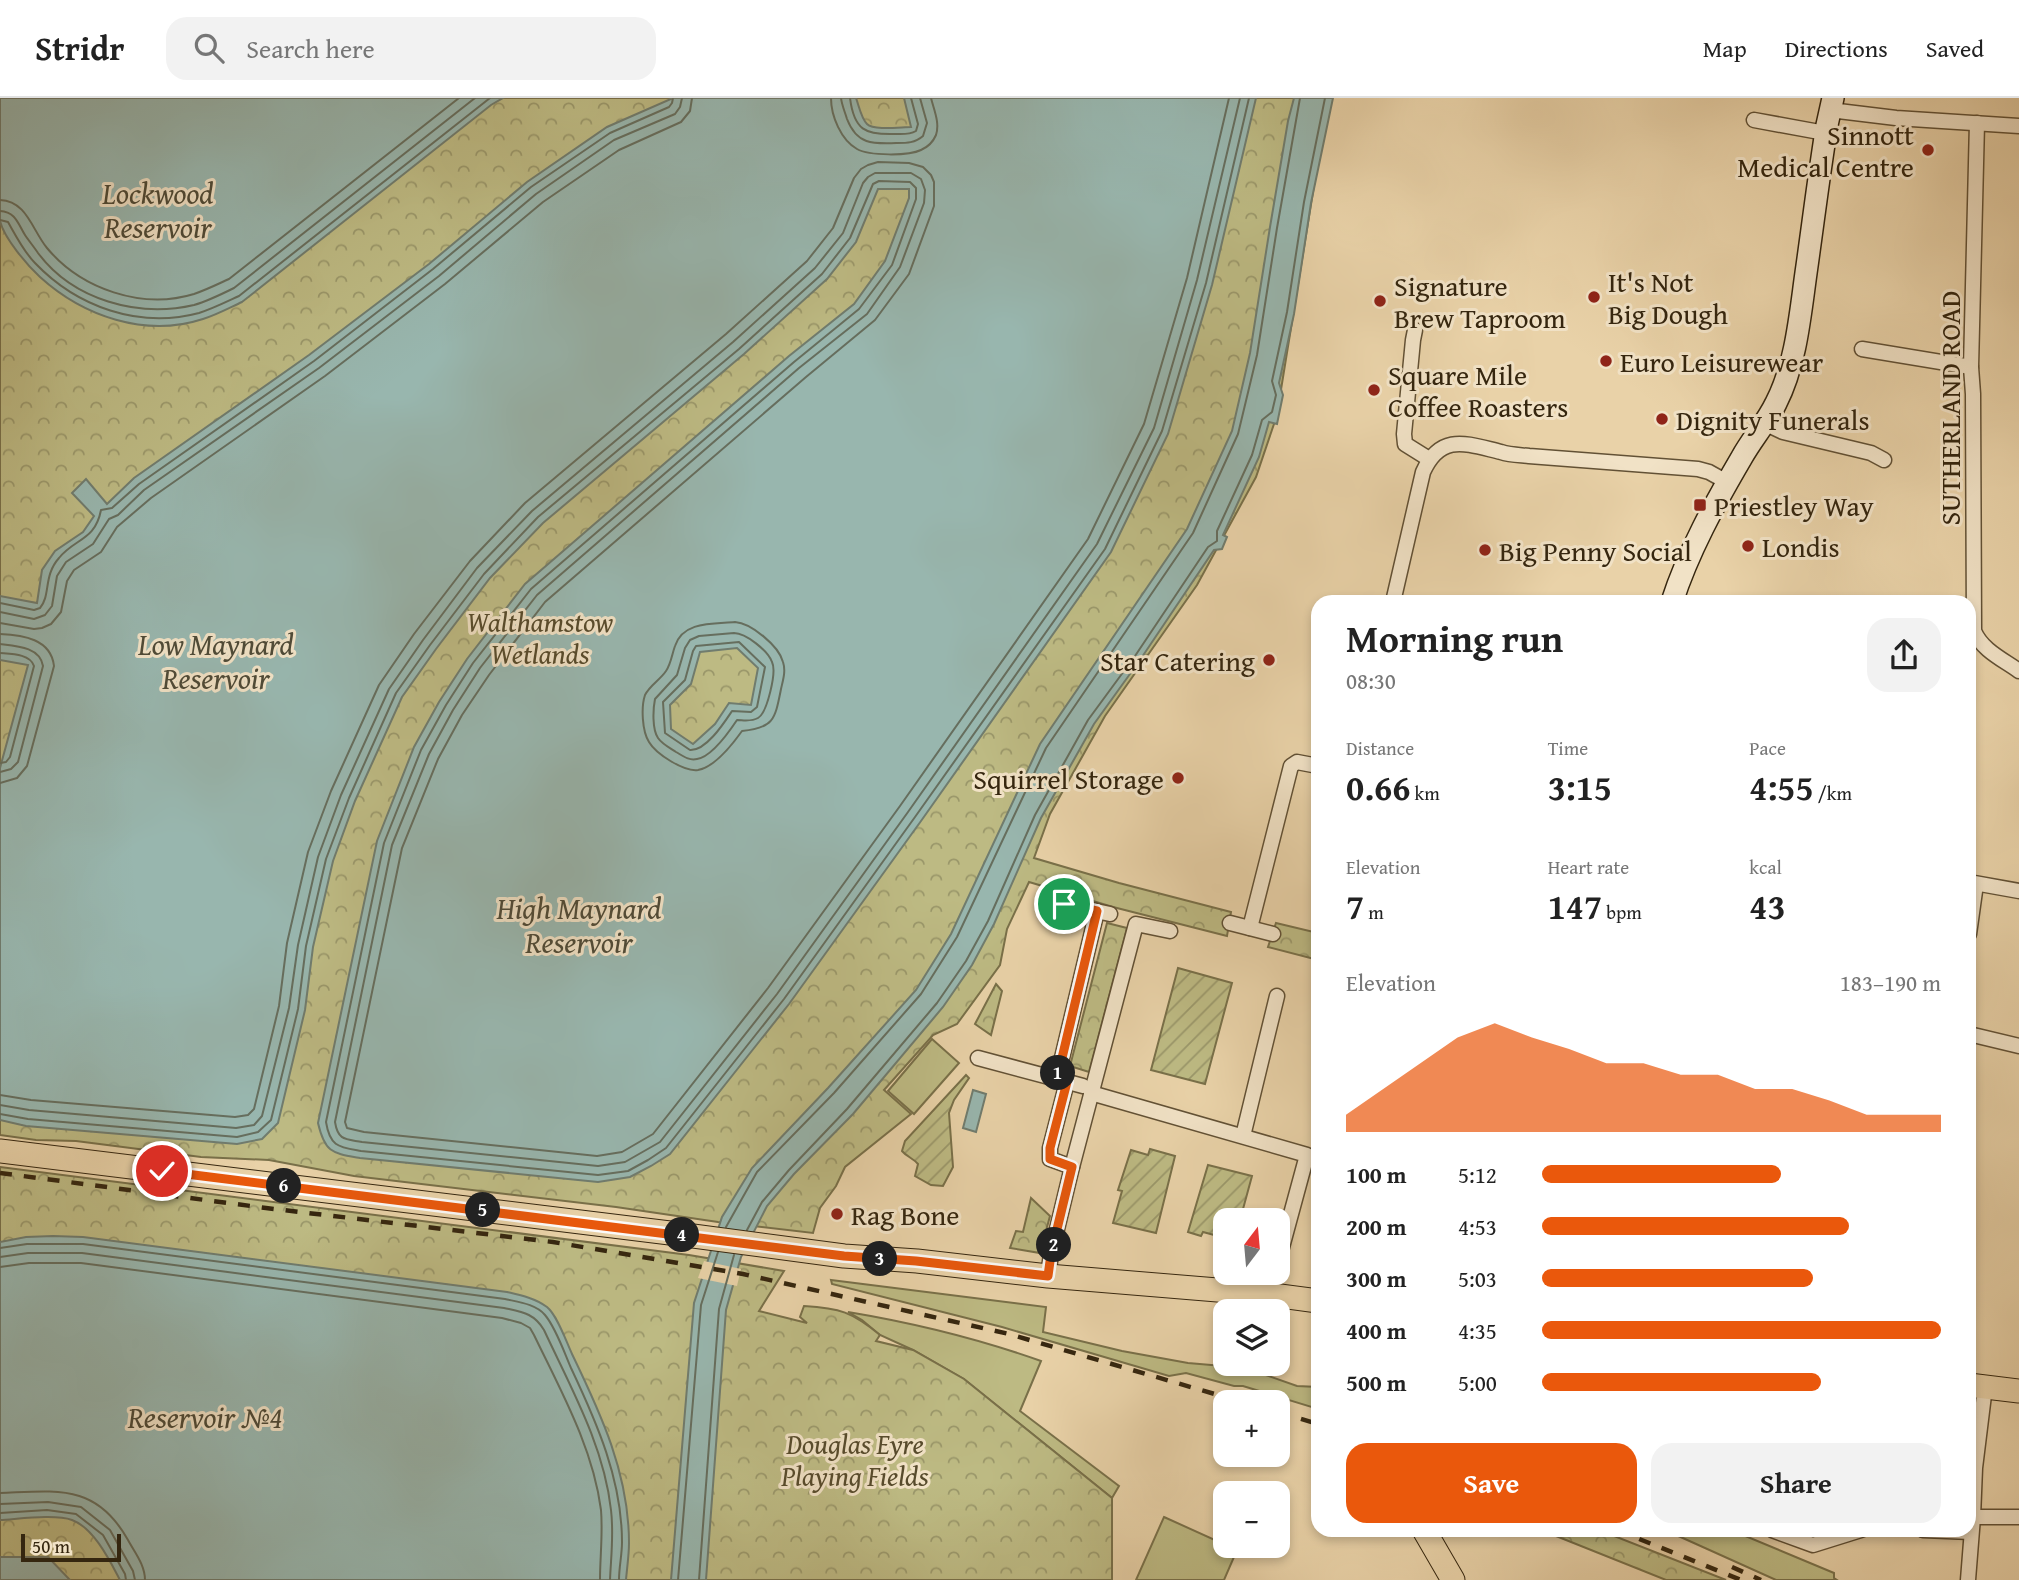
<!DOCTYPE html>
<html lang="en">
<head>
<meta charset="utf-8">
<style>
  body { margin:0; font-family:"Gentium Book Plus",serif; background:#f2f2f2; color:#222; height:100vh; display:flex; flex-direction:column; font-size:26px; white-space:nowrap }
  * { box-sizing:border-box; margin:0 }
  p { font-size:23px; color:#767676 }
  .icon { flex:none; width:38px; height:38px; fill:none; stroke:currentColor; stroke-width:2; stroke-linecap:round; stroke-linejoin:round }
  .map { position:relative; flex:1; overflow:hidden }
  .drawer { position:absolute; left:1311px; top:497px; width:665px; height:942px; display:flex; flex-direction:column; background:#fff; border-radius:21px; box-shadow:0 4px 10px #0003 }
  .drawer>* { flex:none }
  .needle { width:46px; rotate:16deg }
  .fabs { position:absolute; left:1213px; top:1110px; display:grid; gap:14px }
  .fabs a { display:grid; place-items:center; width:77px; height:77px; border-radius:14px; background:#fff; box-shadow:0 4px 10px #0003; font-size:35px }
  .scale { position:absolute; left:21px; bottom:18px; width:100px; box-sizing:border-box; padding-left:7px; border:4px solid #35260f; border-top:0; font-size:19px; line-height:24px; white-space:nowrap; color:#35260f; -webkit-text-stroke:5px #f1e2c6; paint-order:stroke }
  .pin { position:absolute; display:grid; place-items:center; width:60px; height:60px; color:#fff; margin:-30px; border:4px solid #fff; border-radius:50%; box-shadow:0 2px 7px #0007 }
  .km { position:absolute; width:35px; height:35px; margin:-18px; border-radius:50%; background:#222; color:#fff; font-size:19px; line-height:35px; text-align:center }
  .round { display:grid; place-items:center; flex:none; width:74px; height:74px; border-radius:21px; background:#f2f2f2 }
  .headline { display:flex; align-items:center; justify-content:space-between; height:119px; padding:0 35px }
  h1 { font-size:38px; font-weight:700; line-height:52px }
  .stats { display:grid; grid-template-columns:repeat(3,1fr); gap:10px; height:119px; padding:7px 35px }
  .stats div { display:grid; align-content:center }
  .stats b { font-size:35px; font-weight:700 }
  .stats small { font-size:19px; font-weight:400 }
  .stats p { font-size:19px }
  .chart { height:196px; padding:14px 35px }
  .chart p { display:flex; justify-content:space-between }
  .chart svg { width:100%; height:126px; margin-top:7px; fill:#ea580c; opacity:.7 }
  .cta { display:flex; gap:14px; margin-top:auto; padding:14px 35px }
  .cta a { flex:1; height:80px; border-radius:21px; background:#ea580c; color:#fff; font-size:28px; font-weight:700; line-height:80px; text-align:center }
  .cta a+a { background:#f2f2f2; color:#222 }
  ul { padding:0 35px; list-style:none; font-size:23px }
  li { display:grid; grid-template-columns:112px 84px 1fr; align-items:center; height:52px }
  li i { height:18px; border-radius:9px; background:#ea580c }
  header { display:flex; align-items:center; gap:42px; box-sizing:border-box; height:98px; padding:0 35px; background:#fff; border-bottom:2px solid #e0e0e0 }
  header strong { font-size:33px }
  nav { display:flex; gap:38px; margin-inline-start:auto; font-size:24px }
  .search { width:490px; height:63px; background:#f2f2f2; display:flex; align-items:center; gap:18px; box-sizing:border-box; padding:0 24px; border-radius:21px; color:#767676; font-size:26px }
  .map>svg:first-child { display:block }
  .grass { fill:#bdba83; stroke:#797049; stroke-width:2 }
  .forest { fill:url(#forest-crowns); stroke:#797049; stroke-width:2 }
  .garden { fill:url(#garden-furrows); stroke:#797049; stroke-width:2 }
  .water { fill:#98b6ae; stroke:#707c6e; stroke-width:2; fill-rule:evenodd }
  .pier { fill:#e9d2a8 }
  .lines { fill:none; stroke-linecap:round; stroke-linejoin:round }
  .shore { stroke:#666e5e; stroke-width:2 }
  .street-casing { stroke:#625135; stroke-width:17 }
  .secondary-casing { stroke:#35260f; stroke-width:24 }
  .primary-casing { stroke:#35260f; stroke-width:25 }
  .street { stroke:#f1e2c6; stroke-width:14 }
  .secondary { stroke:#f1e2c6; stroke-width:21 }
  .primary { stroke:#e9d2a8; stroke-width:23 }
  .rail { stroke:#35260f; stroke-width:4.5; stroke-dasharray:12 12; stroke-linecap:butt }
  .route-casing { stroke:#fff; stroke-width:14 }
  .route { stroke:#ea580c; stroke-width:9 }
  .poi-dot { fill:#8f2418; stroke:#f1e2c6; stroke-width:2.5 }
  .labels { text-anchor:middle; dominant-baseline:central; stroke-width:6; stroke-linejoin:round; paint-order:stroke }
  .poi-label { font-size:28px; fill:#35260f; stroke:#f1e2c6; text-anchor:start }
  .street-label { font-size:28px; fill:#35260f; stroke:#f1e2c6 }
  .park-label { font-size:28px; font-style:italic; fill:#574b2c; stroke:#f1e2c6 }
  .water-label { font-size:30px; font-style:italic; fill:#4e4a37; stroke:#f1e2c6 }
</style>
</head>
<body>
<header>
<strong>Stridr</strong>
<div class="search"><svg class="icon" aria-label="search" viewBox="0 0 24 24"><circle cx="10" cy="10" r="6"/><path d="M15 15l6 6"/></svg>Search here</div>
<nav><a>Map</a><a>Directions</a><a>Saved</a></nav>
</header>
<div class="map">
<svg width="2019" height="1482" viewBox="0 0 2019 1482">
  <defs>
    <pattern id="forest-crowns" width="20" height="18" patternUnits="userSpaceOnUse" patternTransform="scale(1.75)"><rect width="20" height="18" fill="#bdba83"/><path d="M2 6a3 3 0 1 1 6 0M12 15a3 3 0 1 1 6 0" fill="none" stroke="#9a976a"/></pattern>
    <pattern id="garden-furrows" width="10" height="10" patternUnits="userSpaceOnUse" patternTransform="scale(1.75)"><rect width="10" height="10" fill="#bdba83"/><path d="M-1 1l2-2M0 10L10 0M9 11l2-2" fill="none" stroke="#9a976a"/></pattern>
  </defs>
  <rect width="100%" height="100%" fill="#e9d2a8"/>
  <filter id="stains"><feTurbulence type="fractalNoise" baseFrequency=".00286" numOctaves="4"/><feColorMatrix values="0 0 0 0 .2 0 0 0 0 .09 0 0 0 0 .02 0 0 0 .5 -.17"/></filter>
  <radialGradient id="worn" r=".72"><stop offset=".6" stop-color="#630" stop-opacity="0"/><stop offset="1" stop-color="#630" stop-opacity=".3"/></radialGradient>
  <g class="grass">
    <polygon points="932,941 959,965 914,1016 888,993"/>
    <polygon points="831,1182 1046,1209 1043,1234 1122,1253 1188,1265 1246,1270 1297,1288 1318,1289 1318,1311 1243,1288 1234,1288 1186,1275 1169,1278 1002,1229 832,1186"/>
    <path d="M848,1214C914,1225 979,1241 1041,1263L1020,1313L1119,1388L1112,1400L964,1281L913,1252L880,1237L862,1222Z"/>
    <polygon points="1164,1419 1237,1452 1224,1482 1136,1482"/>
    <polygon points="1665,1432 1731,1432 1834,1475 1834,1480 1837,1482 1776,1482"/>
  </g>
  <g class="forest">
    <polygon points="0,0 1330,0 1324,26 1279,304 1275,323 1256,379 1197,487 1105,618 1050,716 1034,760 1119,785 1231,814 1227,838 1113,809 1029,784 1007,831 1000,867 957,926 933,937 884,992 911,1016 845,1069 836,1088 820,1110 813,1135 718,1124 616,1109 354,1078 269,1062 201,1059 76,1043 36,1042 0,1037"/>
    <polygon points="1107,825 1127,830 1089,974 1070,968"/>
    <polygon points="1276,825 1318,835 1318,862 1268,849"/>
    <polygon points="996,886 1002,893 991,937 975,926"/>
    <path d="M0,1069L689,1157L784,1173L759,1213L807,1225L800,1219L804,1208C840,1210 852,1214 880,1237L876,1243L913,1252L964,1281L1112,1400V1482H0Z"/>
    <polygon points="1031,1100 1050,1118 1040,1155 1010,1150 1016,1133 1023,1134"/>
    <polygon points="1541,1432 1599,1432 1726,1482 1666,1482"/>
  </g>
  <g class="garden">
    <polygon points="1178,870 1232,885 1205,986 1151,972"/>
    <path d="M966,977L969,980L954,1002L949,1015L953,1069L943,1088L931,1087L915,1078L918,1066C913,1060 907,1059 902,1053L905,1043Z"/>
    <polygon points="1150,1051 1175,1058 1156,1135 1113,1125 1122,1093 1118,1092 1131,1052 1148,1057"/>
    <polygon points="1208,1067 1252,1078 1240,1122 1225,1122 1225,1140 1203,1134 1201,1138 1188,1134"/>
  </g>
  <g class="water">
    <path d="M0,0H503L491,7L242,204C229,210 216,217 203,221C145,240 83,218 40,179C27,167 4,140 0,123C0,114 0,101 0,91C0,61 0,30 0,0Z"/>
    <path d="M673,0H856C859,8 861,20 867,26C874,33 901,29 911,29L904,0H1256L1212,187L1168,336L1111,454L921,723L789,906L670,1056L651,1068L630,1079L598,1084L360,1060C332,1055 325,1055 318,1025L377,743L414,649L439,604L467,561L525,486L789,258L854,206L885,163L909,100V91H878L856,144L827,181L744,256L543,425L490,480L436,551L402,599L355,703L333,763L313,849L305,912L278,1025L262,1041L237,1046L26,1028L0,1022V670L28,567L0,562V498L37,505L42,472L55,453L83,434L94,418L72,395L86,381L107,406L134,380L309,257L429,166L527,84L607,29ZM737,550L758,570L751,607L729,605L715,626L693,646L671,631L670,607L691,586L700,554Z"/>
    <polygon points="1294,0 1333,0 1311,105 1294,216 1279,285 1283,297 1277,326 1269,324 1259,359 1223,437 1227,439 1222,451 1214,452 1140,562 1094,626 1041,720 994,826 972,867 943,909 853,1016 794,1076 767,1108 741,1159 726,1212 706,1482 671,1482 694,1205 722,1119 752,1070 828,990 916,892 951,836 1040,646 1187,431 1232,333 1250,255 1270,129 1288,23"/>
    <polygon points="973,992 986,996 976,1034 963,1030"/>
    <path d="M53,1138L83,1139L507,1194C520,1197 535,1200 547,1209C557,1217 566,1243 572,1256C601,1316 629,1376 629,1445C629,1457 627,1470 626,1482H120C110,1463 94,1430 72,1422C55,1416 19,1421 0,1422V1144L26,1139Z"/>
    <polygon points="0,1459 48,1459 70,1482 0,1482"/>
  </g>
  <polygon class="pier" points="704,1163 741,1171 737,1188 698,1180"/>
  <g class="lines">
    <g class="shore">
      <path d="M831,0C831,18 841,42 857,51C869,58 909,58 921,52C928,49 933,44 936,37C940,25 934,12 931,0"/>
      <path d="M841,0C842,8 845,14 847,21C857,47 873,46 897,45C907,45 915,45 923,38L927,25L920,0"/>
      <path d="M850,0C854,32 865,37 895,36C902,36 909,37 916,33L918,26L911,0"/>
      <path d="M0,102C27,103 32,132 47,150C81,191 142,212 194,196C206,192 218,186 229,181L459,0"/>
      <path d="M0,113C16,114 18,126 25,137C29,143 34,149 38,155C73,202 138,220 194,207C208,203 222,196 234,190L475,0"/>
      <path d="M0,122L8,124C16,138 24,154 35,165C77,209 139,231 199,215C212,211 226,204 239,198L490,0"/>
      <path d="M0,505L34,512L40,510C51,497 43,478 59,460C75,440 95,443 101,412L112,410L139,386L314,263L433,171L531,89L610,35L669,9L672,5L673,0"/>
      <polyline points="0,514 34,521 45,517 52,508 57,478 66,464 93,446 109,421 118,417 144,392 319,270 439,178 536,96 614,42 675,16 680,9 682,0"/>
      <path d="M735,524C751,525 779,548 783,564C786,573 783,582 781,591C775,621 774,630 742,633C732,647 715,669 698,672C684,674 656,656 649,644C642,633 641,609 645,597C650,587 660,582 666,573C671,566 672,556 675,548C683,523 713,526 735,524Z"/>
      <polyline points="0,525 34,531 42,530 51,526 61,514 67,483 74,472 101,454 117,429 151,400 325,278 445,186 543,104 619,52 681,24 690,13 692,0"/>
      <path d="M734,535C746,535 768,553 772,564C777,574 767,615 758,620C751,624 743,622 737,622C729,634 711,659 697,661C689,663 683,658 676,654C670,650 662,646 658,640C652,631 653,611 655,601L677,577L685,550L690,542L699,538Z"/>
      <path d="M0,536C23,537 51,541 54,568L27,668L17,680L0,685"/>
      <path d="M739,544L765,569L757,609L751,614L732,613C724,625 706,653 690,652L665,635L663,604L685,582L693,553L696,548Z"/>
      <path d="M0,546C17,548 40,549 43,568L18,664L11,671L0,674"/>
      <path d="M0,555C12,556 30,556 34,568L10,659L6,664L0,665"/>
      <polyline points="0,997 31,1002 235,1019 248,1017 254,1011 279,908 287,845 308,754 331,693 379,587 414,536 470,463 525,405 726,236 807,163 833,130 854,80 861,71 868,67 878,64 909,65 923,69 931,77 934,84 934,108 909,176 875,222 806,279 545,504 489,577 462,617 438,661 402,750 345,1024 347,1030 364,1034 597,1058 622,1054 653,1036 768,890 900,708 1088,441 1144,326 1187,180 1229,0"/>
      <path d="M0,1007L29,1012L236,1030L254,1027L262,1018L289,910L298,847L318,759L341,697L389,591L423,542L477,470L532,413L733,244L815,170L843,135L863,85L868,79L875,75H911L921,81L925,92L924,105L900,169L867,216L799,270L537,497L480,570L453,612L429,656L392,747L335,1024C338,1043 346,1041 362,1044L598,1068L625,1064L660,1044L777,896L908,714L1097,446L1154,330L1197,182L1240,0"/>
      <path d="M0,1016L28,1021L237,1039L258,1034L271,1022L298,911L306,848L326,761L349,700L396,595L430,547L484,476L538,419L739,251L822,176L850,140L873,86L879,83L910,84L916,90V101L892,167L859,211L794,264L531,491L473,565L446,607L421,652L384,745L326,1024C330,1049 339,1049 361,1053L598,1077L628,1073L648,1062L666,1050L784,901L915,719L1105,451L1162,333L1206,185L1249,0"/>
      <polyline points="726,1129 757,1074 834,995 921,896 957,839 1046,650 1193,435 1238,336 1257,257 1277,130 1300,0"/>
      <polyline points="747,1132 762,1104 789,1072 847,1011 937,905 966,863 988,823 1035,717 1088,622 1135,558 1208,449 1217,443 1217,433 1252,357 1262,322 1272,314 1276,297 1272,283 1287,214 1304,104 1325,0"/>
      <path d="M0,1150L27,1146H83L505,1201C518,1204 536,1206 545,1217C556,1230 564,1254 571,1270C597,1325 622,1382 622,1444C622,1457 619,1469 619,1482"/>
      <path d="M0,1159L28,1155H82L504,1210C522,1214 534,1215 544,1232C571,1290 604,1348 611,1412C614,1436 611,1458 610,1482"/>
      <path d="M0,1169L29,1165H81L502,1220L521,1225L530,1230L534,1237C561,1293 593,1350 601,1412C603,1436 600,1458 600,1482"/>
      <path d="M0,1395C57,1393 96,1385 128,1442C135,1455 145,1467 145,1482"/>
      <polyline points="0,1406 48,1404 81,1409 110,1432 133,1473 135,1482"/>
      <polyline points="0,1415 47,1412 76,1416 103,1437 125,1476 126,1482"/>
      <polyline points="678,1482 701,1207 718,1154"/>
      <polyline points="699,1482 719,1211 734,1157"/>
    </g>
    <defs>
      <g id="street">
        <polyline points="1830,12 1896,20 2019,28"/>
        <polyline points="1754,22 1825,35"/>
        <path d="M1977,25L1971,269L1973,296L1974,533C1982,552 2002,561 2019,573"/>
        <polyline points="1415,232 1413,242 1404,336 1405,346 1429,361"/>
        <polyline points="1862,251 1971,269"/>
        <polyline points="1764,325 1783,334 1871,355 1884,362"/>
        <path d="M1393,504L1423,374C1441,334 1467,346 1501,354C1510,357 1520,357 1529,358L1698,371L1709,374L1727,384"/>
        <polyline points="1969,784 2019,793"/>
        <polyline points="1064,806 1110,816"/>
        <polyline points="1230,825 1273,836"/>
        <polyline points="1250,830 1291,668 1297,664 1318,668"/>
        <polyline points="1969,836 1976,786"/>
        <polyline points="1969,936 2019,948"/>
        <polyline points="978,960 1083,988"/>
        <polyline points="1057,981 1097,813"/>
        <polyline points="1067,984 1050,1050 1050,1061 1072,1069"/>
        <polyline points="1091,995 1307,1057 1278,1164"/>
        <polyline points="1243,1038 1277,898"/>
        <polyline points="1048,1178 1051,1156 1072,1069 1136,826 1170,833"/>
        <polyline points="1973,1419 2019,1419"/>
        <polyline points="1772,1432 1813,1447 1861,1432"/>
        <polyline points="1923,1432 1971,1434"/>
        <polyline points="1968,1482 1973,1419 1975,1370 1985,1289"/>
      </g>
      <path id="secondary" d="M1672,504C1688,454 1715,405 1742,359C1752,341 1767,324 1776,305C1796,266 1800,218 1806,175C1813,126 1819,76 1827,27L1833,0"/>
      <g id="primary">
        <polyline points="0,1053 678,1136 844,1158 917,1163 1048,1178 1266,1196 1318,1203"/>
        <polyline points="1969,1287 2019,1293"/>
        <polyline points="1424,1432 1453,1482"/>
      </g>
    </defs>
    <use href="#street" class="street-casing"/>
    <use href="#secondary" class="secondary-casing"/>
    <use href="#primary" class="primary-casing"/>
    <use href="#street" class="street"/>
    <use href="#secondary" class="secondary"/>
    <use href="#primary" class="primary"/>
    <g class="rail">
      <polyline points="0,1075 266,1110 553,1144 743,1176 1009,1236 1242,1304"/>
      <polyline points="1278,1314 1318,1326"/>
      <polyline points="1617,1432 1741,1482"/>
      <polyline points="1732,1469 1761,1482"/>
    </g>
  </g>
  <g class="lines">
    <defs>
      <polyline id="route" points="162,1073 844,1158 916,1163 1048,1178 1051,1156 1072,1069 1050,1061 1050,1050 1067,984 1057,981 1097,813 1064,806"/>
    </defs>
    <use href="#route" class="route-casing"/>
    <use href="#route" class="route"/>
  </g>
  <g class="poi-dot">
    <circle cx="1928" cy="52" r="7"/>
    <circle cx="1594" cy="199" r="7"/>
    <circle cx="1380" cy="203" r="7"/>
    <circle cx="1606" cy="263" r="7"/>
    <circle cx="1374" cy="292" r="7"/>
    <circle cx="1662" cy="321" r="7"/>
    <rect x="1693" y="400" width="14" height="14" rx="3.5"/>
    <circle cx="1748" cy="448" r="7"/>
    <circle cx="1485" cy="452" r="7"/>
    <circle cx="1269" cy="562" r="7"/>
    <circle cx="1178" cy="680" r="7"/>
    <circle cx="837" cy="1116" r="7"/>
  </g>
  <g class="labels">
    <g class="poi-label">
      <text x="1914" y="36" text-anchor="end">Sinnott<tspan x="1914" dy="32">Medical Centre</tspan></text>
      <text x="1608" y="183">It's Not<tspan x="1608" dy="32">Big Dough</tspan></text>
      <text x="1394" y="187">Signature<tspan x="1394" dy="32">Brew Taproom</tspan></text>
      <text x="1620" y="263">Euro Leisurewear</text>
      <text x="1388" y="276">Square Mile<tspan x="1388" dy="32">Coffee Roasters</tspan></text>
      <text x="1676" y="321">Dignity Funerals</text>
      <text x="1714" y="407">Priestley Way</text>
      <text x="1762" y="448">Londis</text>
      <text x="1499" y="452">Big Penny Social</text>
      <text x="1255" y="562" text-anchor="end">Star Catering</text>
      <text x="1164" y="680" text-anchor="end">Squirrel Storage</text>
      <text x="851" y="1116">Rag Bone</text>
    </g>
    <g class="street-label">
      <text transform="translate(1949 310) rotate(-90)">SUTHERLAND ROAD</text>
    </g>
    <g class="park-label">
      <text x="540" y="523">Walthamstow<tspan x="540" dy="32">Wetlands</tspan></text>
      <text x="855" y="1345">Douglas Eyre<tspan x="855" dy="32">Playing Fields</tspan></text>
    </g>
    <g class="water-label">
      <text x="158" y="95">Lockwood<tspan x="158" dy="34">Reservoir</tspan></text>
      <text x="216" y="546">Low Maynard<tspan x="216" dy="34">Reservoir</tspan></text>
      <text x="579" y="810">High Maynard<tspan x="579" dy="34">Reservoir</tspan></text>
      <text x="205" y="1319">Reservoir №4</text>
    </g>
  </g>
  <rect width="100%" height="100%" filter="url(#stains)"/>
  <rect width="100%" height="100%" fill="url(#worn)"/>
</svg>
<div class="fabs">
<a><svg class="needle" viewBox="-14 -14 28 28"><path d="M0-13l5 13h-10z" fill="#e53935"/><path d="M0 13l5-13h-10z" fill="#767676"/></svg></a>
<a><svg class="icon" aria-label="layers" viewBox="0 0 24 24"><path d="M12 4l9 5-9 5-9-5zM3 14l9 5 9-5"/></svg></a>
<a>+</a>
<a>−</a>
</div>
<div class="scale">50 m</div>
<div class="pin" style="left:1064px;top:806px;background:#1e9e55"><svg class="icon" aria-label="arrive" viewBox="0 0 24 24"><path d="M6 21V4h12l-3 4 3 4H6"/></svg></div>
<div class="pin" style="left:162px;top:1073px;background:#d93025"><svg class="icon" aria-label="check" viewBox="0 0 24 24"><path d="M5 12l5 5 9-10"/></svg></div>
<b class="km" style="left:1058px;top:975px">1</b>
<b class="km" style="left:1054px;top:1147px">2</b>
<b class="km" style="left:880px;top:1161px">3</b>
<b class="km" style="left:682px;top:1137px">4</b>
<b class="km" style="left:483px;top:1112px">5</b>
<b class="km" style="left:284px;top:1088px">6</b>
<section class="drawer">
<div class="headline"><div><h1>Morning run</h1><p>08:30</p></div><a class="round"><svg class="icon" aria-label="share" viewBox="0 0 24 24"><path d="M12 15V3M7 8l5-5 5 5M5 13v7h14v-7"/></svg></a></div>
<div class="stats">
<div><p>Distance</p><b>0.66<small> km</small></b></div>
<div><p>Time</p><b>3:15</b></div>
<div><p>Pace</p><b>4:55<small> /km</small></b></div>
</div>
<div class="stats">
<div><p>Elevation</p><b>7<small> m</small></b></div>
<div><p>Heart rate</p><b>147<small> bpm</small></b></div>
<div><p>kcal</p><b>43</b></div>
</div>
<div class="chart"><p><span>Elevation</span>183–190 m</p>
<svg viewBox="0 0 160 44" preserveAspectRatio="none"><path d="M0 44V38L10 29L20 20L30 11L40 6L50 11L60 15L70 20L80 20L90 24L100 24L110 29L120 29L130 33L140 38L150 38L160 38V44z"/></svg>
</div>
<ul>
<li><b>100 m</b>5:12<i style="width:60%"></i></li>
<li><b>200 m</b>4:53<i style="width:77%"></i></li>
<li><b>300 m</b>5:03<i style="width:68%"></i></li>
<li><b>400 m</b>4:35<i style="width:100%"></i></li>
<li><b>500 m</b>5:00<i style="width:70%"></i></li>
</ul>
<div class="cta"><a>Save</a><a>Share</a></div>
</section>
</div>
</body>
</html>
